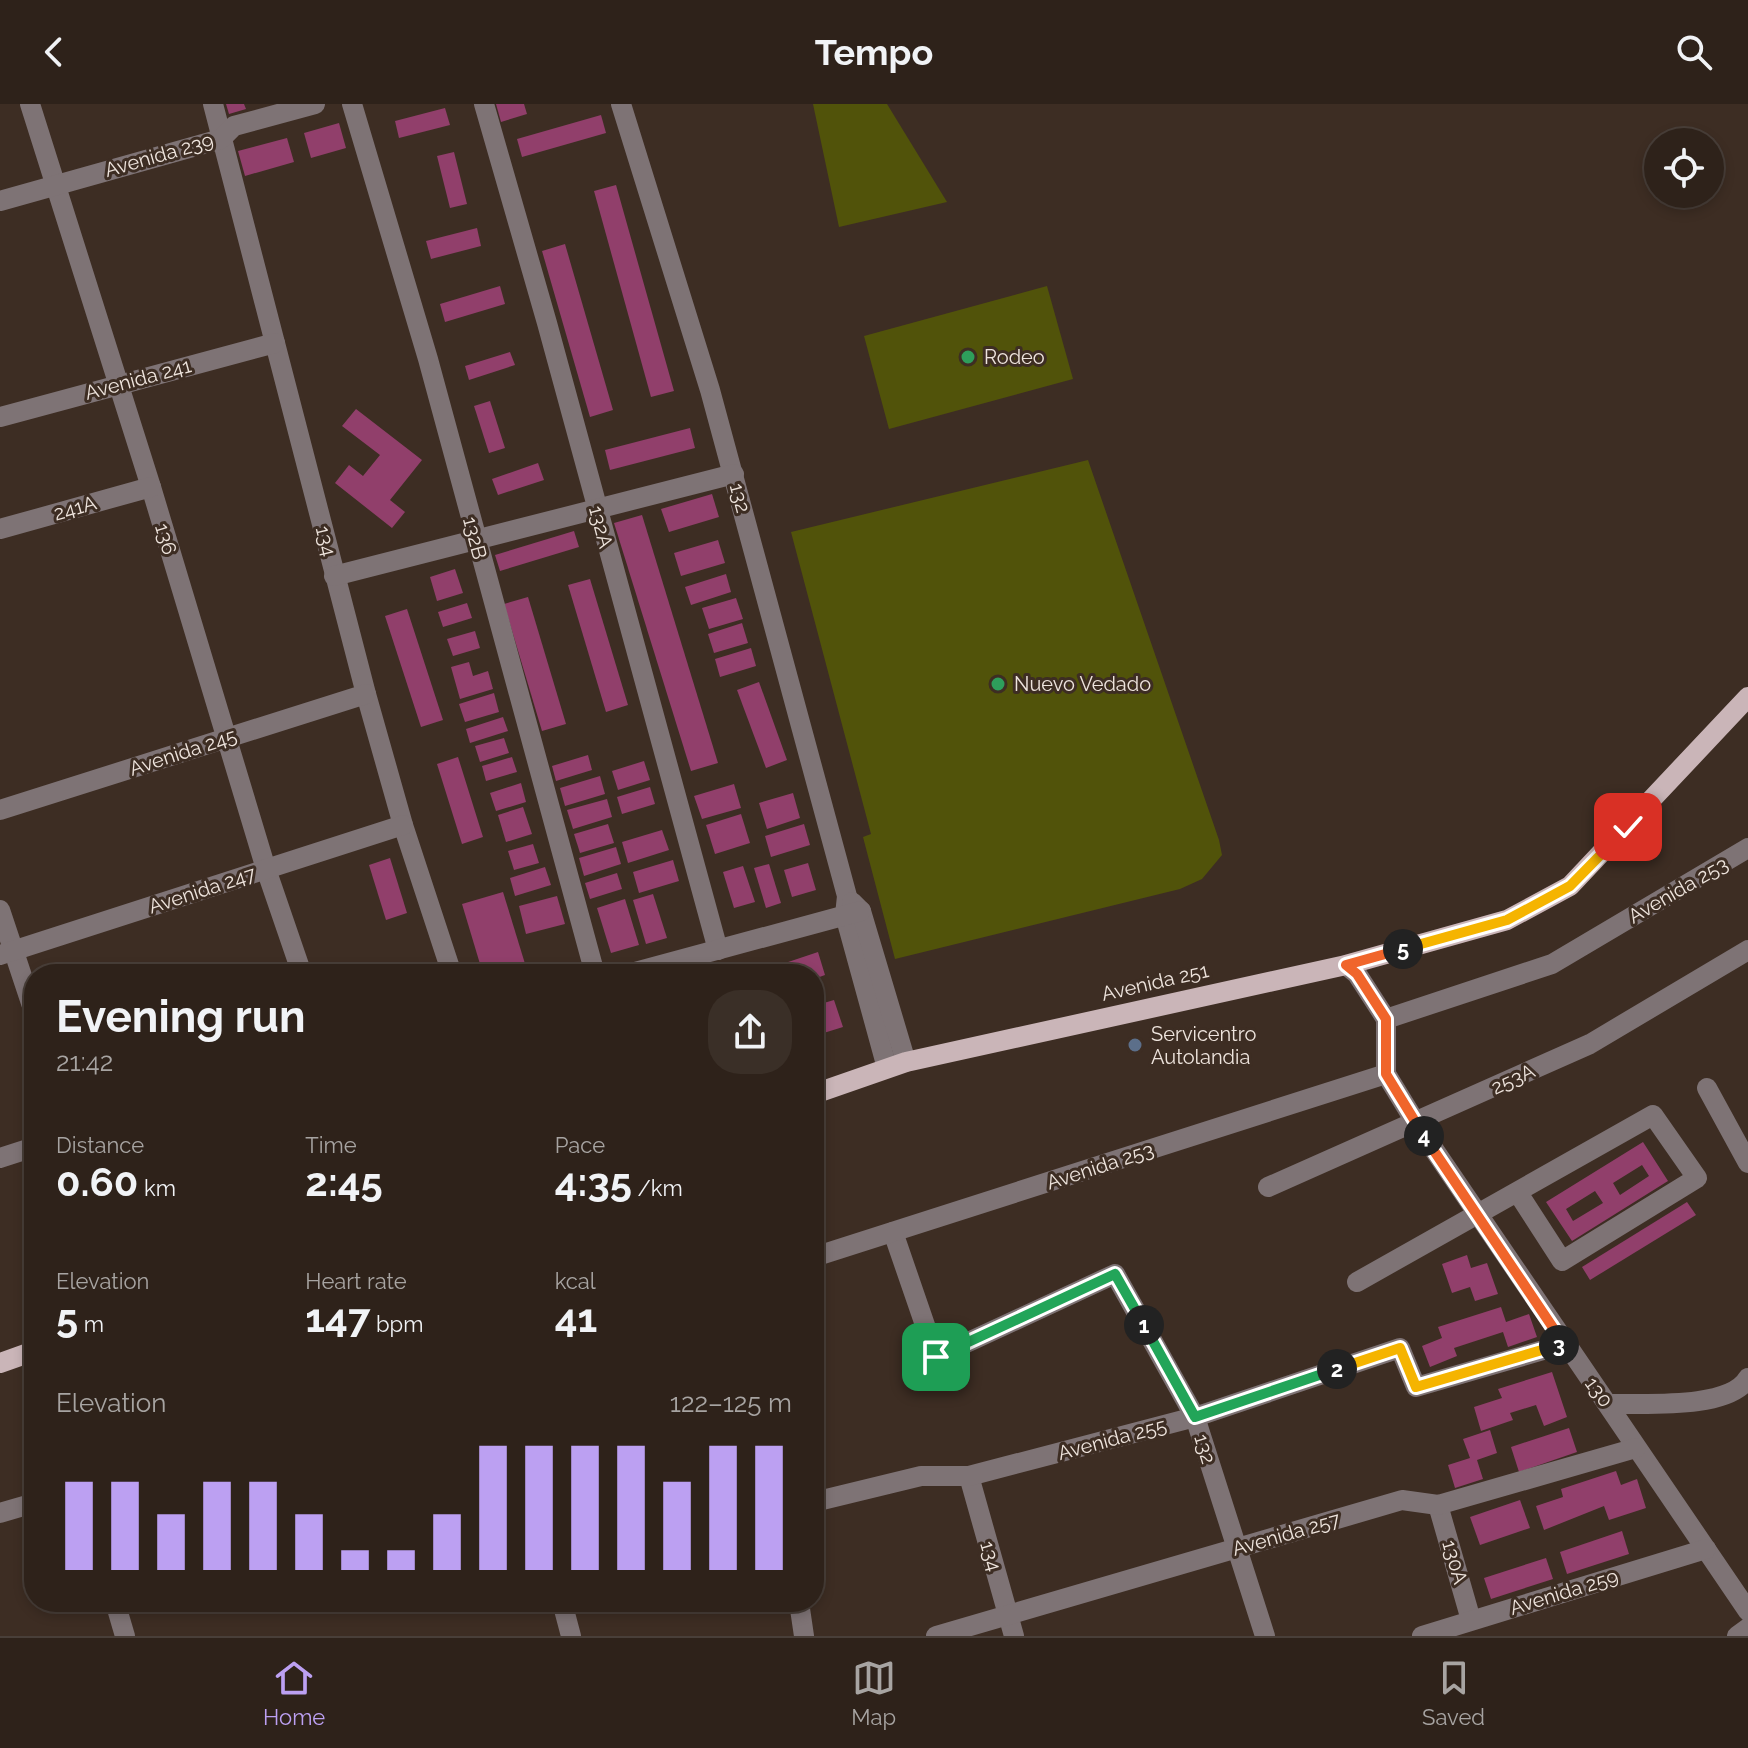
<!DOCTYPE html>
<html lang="en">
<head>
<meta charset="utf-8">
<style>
  body { margin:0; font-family:Raleway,sans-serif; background:#3a2f27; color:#f1f3f6; height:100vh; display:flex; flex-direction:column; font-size:30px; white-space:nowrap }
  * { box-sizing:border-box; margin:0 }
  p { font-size:26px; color:#a7a4a2 }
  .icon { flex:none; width:44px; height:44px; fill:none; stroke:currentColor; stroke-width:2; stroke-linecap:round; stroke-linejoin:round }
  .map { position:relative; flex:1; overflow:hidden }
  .details { position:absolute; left:24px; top:860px; width:800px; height:648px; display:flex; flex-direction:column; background:#2e221a; border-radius:32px; box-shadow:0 4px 12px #0003,0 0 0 2px #493f39 }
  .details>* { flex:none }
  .tools { position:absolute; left:1644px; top:24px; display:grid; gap:16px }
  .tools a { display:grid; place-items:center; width:80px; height:80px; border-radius:50%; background:#2e221a; box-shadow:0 4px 12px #0003,0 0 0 2px #493f39; font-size:40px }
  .pin { position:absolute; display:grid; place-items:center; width:68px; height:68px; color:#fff; margin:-34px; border-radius:16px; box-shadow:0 4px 12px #0006 }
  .km { position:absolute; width:40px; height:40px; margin:-20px; border-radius:50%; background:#222; color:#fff; font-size:22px; line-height:40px; text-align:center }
  .round { display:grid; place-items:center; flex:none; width:84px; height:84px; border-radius:32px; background:#3a2f27 }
  .overview { display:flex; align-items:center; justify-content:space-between; height:136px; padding:0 32px }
  h1 { font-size:44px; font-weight:700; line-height:60px }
  .metrics { display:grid; grid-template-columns:repeat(3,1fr); gap:12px; height:136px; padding:8px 32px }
  .metrics div { display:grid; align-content:center }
  .metrics b { font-size:40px; font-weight:700 }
  .metrics small { font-size:22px; font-weight:400 }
  .metrics p { font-size:22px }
  .chart { height:224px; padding:16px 32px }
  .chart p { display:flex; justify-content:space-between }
  .chart svg { width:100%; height:144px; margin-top:8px; stroke:#bca0f2; stroke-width:6 }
  header { display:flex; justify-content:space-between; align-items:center; height:104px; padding:0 32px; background:#2e221a; font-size:36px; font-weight:700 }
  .menu { display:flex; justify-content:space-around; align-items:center; height:112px; border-top:2px solid #493f39; background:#2e221a; font-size:22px; color:#a7a4a2 }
  .menu a { display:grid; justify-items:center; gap:4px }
  .menu .selected { color:#bca0f2 }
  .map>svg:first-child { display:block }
  .green { fill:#51530a }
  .building { fill:#913f6b; fill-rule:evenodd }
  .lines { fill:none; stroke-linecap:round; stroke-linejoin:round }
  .minor { stroke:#7e7375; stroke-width:20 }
  .major { stroke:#cab5b8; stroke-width:20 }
  .split-1-casing { stroke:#fff; stroke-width:16 }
  .split-2-casing { stroke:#fff; stroke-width:16 }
  .split-3-casing { stroke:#fff; stroke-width:16 }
  .split-4-casing { stroke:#fff; stroke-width:16 }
  .split-5-casing { stroke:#fff; stroke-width:16 }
  .split-6-casing { stroke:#fff; stroke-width:16 }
  .split-1 { stroke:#22a559; stroke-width:10 }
  .split-2 { stroke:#22a559; stroke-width:10 }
  .split-3 { stroke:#f5b400; stroke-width:10 }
  .split-4 { stroke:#f0652b; stroke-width:10 }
  .split-5 { stroke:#f0652b; stroke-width:10 }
  .split-6 { stroke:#f5b400; stroke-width:10 }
  .leisure-dot { fill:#2e9e5b; stroke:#3d2d23; stroke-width:3 }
  .service-dot { fill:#5c6f8a; stroke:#3d2d23; stroke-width:3 }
  .labels { text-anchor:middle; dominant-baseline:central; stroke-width:6; stroke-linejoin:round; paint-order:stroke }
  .street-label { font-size:20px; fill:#eee4dd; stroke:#3d2d23 }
  .poi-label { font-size:20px; fill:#eee4dd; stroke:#3d2d23; text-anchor:start }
</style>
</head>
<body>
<header><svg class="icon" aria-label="back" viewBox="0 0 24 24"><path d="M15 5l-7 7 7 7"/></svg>Tempo<svg class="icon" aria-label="search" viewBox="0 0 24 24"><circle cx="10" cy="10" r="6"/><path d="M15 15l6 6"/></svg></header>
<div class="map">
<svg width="1748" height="1532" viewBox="0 0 1748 1532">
  <rect width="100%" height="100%" fill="#3d2d23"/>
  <g class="green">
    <polygon points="813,0 887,0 947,98 839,123"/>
    <polygon points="1047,182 1073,275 889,325 864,232"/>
    <polygon points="1088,356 1219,736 1222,751 1202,775 1180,785 895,855 863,733 871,730 791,428"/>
  </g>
  <g class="building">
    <polygon points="226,0 244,0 246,5 229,10"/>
    <polygon points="496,0 524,0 527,10 501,18"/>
    <polygon points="445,4 450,21 399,34 395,17"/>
    <polygon points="601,11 606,29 522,53 517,35"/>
    <polygon points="339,19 346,44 311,54 304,29"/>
    <polygon points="287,34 294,58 245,72 238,47"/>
    <polygon points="454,48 467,100 450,104 437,52"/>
    <polygon points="616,81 674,287 651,293 594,87"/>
    <polygon points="477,124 481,142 431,155 426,137"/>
    <polygon points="565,140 613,306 590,313 542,147"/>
    <polygon points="500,182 505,200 445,218 440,200"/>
    <polygon points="510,248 515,261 469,276 465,262"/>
    <polygon points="490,297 505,344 489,349 474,302"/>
    <polygon points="356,305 422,356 390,396 405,408 392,424 335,379 349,361 363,372 380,351 342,322"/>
    <polygon points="690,324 695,344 610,366 605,346"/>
    <polygon points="538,359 544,376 498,391 492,375"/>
    <polygon points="712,390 719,413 669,428 661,405"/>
    <polygon points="642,411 718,659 691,667 614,419"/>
    <polygon points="574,427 579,443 500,467 495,451"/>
    <polygon points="718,436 725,459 681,472 674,449"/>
    <polygon points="455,465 463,489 437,497 430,473"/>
    <polygon points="726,470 731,488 691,501 685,483"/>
    <polygon points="590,475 628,601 606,608 568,481"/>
    <polygon points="528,493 566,620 542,627 504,500"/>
    <polygon points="736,494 743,515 709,525 702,504"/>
    <polygon points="467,499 472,514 443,523 438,508"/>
    <polygon points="407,505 443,616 421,623 385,512"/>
    <polygon points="742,519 748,539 714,549 708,530"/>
    <polygon points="475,527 480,544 453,552 447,535"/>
    <polygon points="751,544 756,562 720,573 715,555"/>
    <polygon points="469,558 473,572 488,567 493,585 460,595 451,563"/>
    <polygon points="759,578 787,656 766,664 737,586"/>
    <polygon points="494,589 499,608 465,618 459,600"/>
    <polygon points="503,613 508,627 470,639 466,625"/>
    <polygon points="504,634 509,649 480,658 475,642"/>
    <polygon points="588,651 592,666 556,677 552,662"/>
    <polygon points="458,653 483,733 462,740 437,660"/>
    <polygon points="512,653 517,668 486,677 482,662"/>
    <polygon points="644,657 650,676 618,686 612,667"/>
    <polygon points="600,672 605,690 565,702 560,684"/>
    <polygon points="521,679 526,698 496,707 490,689"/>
    <polygon points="734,680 741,704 702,715 694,692"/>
    <polygon points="650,683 655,700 622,710 617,693"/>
    <polygon points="793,689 800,714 767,725 759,699"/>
    <polygon points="607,695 612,713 573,725 567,706"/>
    <polygon points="523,703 532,730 506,738 498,711"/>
    <polygon points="741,710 750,739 715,750 706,721"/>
    <polygon points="608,720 614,739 580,749 574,730"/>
    <polygon points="804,720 810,741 771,753 765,732"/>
    <polygon points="662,726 669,746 628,759 622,738"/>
    <polygon points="533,740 539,759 514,766 508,747"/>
    <polygon points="616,743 621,760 584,772 579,754"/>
    <polygon points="390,754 407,809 386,816 369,761"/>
    <polygon points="673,756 679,777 639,789 633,768"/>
    <polygon points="808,759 816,786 792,793 784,766"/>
    <polygon points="769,760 781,799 766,804 754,764"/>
    <polygon points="743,762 755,798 734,804 723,768"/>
    <polygon points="545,763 551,781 515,792 510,774"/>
    <polygon points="617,769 622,785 590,795 585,779"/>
    <polygon points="503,788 526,863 503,870 483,870 462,800"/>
    <polygon points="653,790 667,834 646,840 633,796"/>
    <polygon points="557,792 565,820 526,830 519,802"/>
    <polygon points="625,795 639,841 611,849 597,804"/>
    <polygon points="818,848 825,871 814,875 814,870 752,870"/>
    <polygon points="814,893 817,901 834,896 843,923 814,932"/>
    <path d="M1643,1038L1668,1077L1572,1137L1546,1098ZM1642,1061L1649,1072L1620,1091L1613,1079ZM1595,1087L1603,1099L1573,1117L1566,1105Z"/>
    <polygon points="1687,1098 1696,1111 1590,1176 1582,1163"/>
    <polygon points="1467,1151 1471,1164 1487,1159 1498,1190 1475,1197 1470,1183 1452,1189 1442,1160"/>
    <polygon points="1501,1203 1506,1218 1529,1210 1537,1233 1508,1243 1503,1228 1454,1244 1457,1252 1430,1263 1422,1242 1442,1234 1438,1223"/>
    <polygon points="1552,1268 1567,1313 1544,1322 1536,1301 1510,1309 1513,1316 1481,1327 1474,1303 1502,1294 1498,1285"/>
    <polygon points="1569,1324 1577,1348 1519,1368 1511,1343"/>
    <polygon points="1490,1326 1497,1349 1477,1356 1483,1375 1455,1384 1448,1361 1470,1354 1463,1335"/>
    <polygon points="1616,1367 1621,1381 1637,1375 1646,1404 1609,1416 1604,1402 1544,1426 1536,1402 1563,1393 1561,1385"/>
    <polygon points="1520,1396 1530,1424 1480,1441 1470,1413"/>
    <polygon points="1622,1427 1629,1450 1567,1470 1560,1448"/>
    <polygon points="1546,1454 1553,1475 1491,1495 1484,1474"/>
  </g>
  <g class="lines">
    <g class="minor">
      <polyline points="30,0 151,383 266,765 302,870"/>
      <polyline points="213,0 366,590 403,721 452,870"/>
      <polyline points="352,0 428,255 595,870"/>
      <polyline points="484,0 547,219 718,846"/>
      <polyline points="621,0 710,286 847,792 845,811 887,964"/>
      <polyline points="0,97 221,35 234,22 315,0"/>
      <polyline points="0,313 275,239"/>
      <polyline points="0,425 151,383"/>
      <polyline points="334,472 734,370"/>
      <polyline points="0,706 366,590"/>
      <polyline points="852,798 861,807 906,958"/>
      <polyline points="0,806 34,908"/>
      <polyline points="0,851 403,721"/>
      <polyline points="1346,861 1357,870 1386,915 1386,970 1416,1019 1748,1507"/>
      <polyline points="628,870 861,807"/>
      <polyline points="1386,915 1552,860 1748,744"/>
      <polyline points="1707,984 1748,1059"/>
      <polyline points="0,1054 34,1043"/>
      <polyline points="1268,1083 1590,940 1748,846"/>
      <polyline points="893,1128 936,1253 1115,1170 1195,1313 1265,1532"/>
      <polyline points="814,1153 1386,970"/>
      <polyline points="1357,1178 1653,1011 1697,1074 1562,1157 1518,1089"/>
      <path d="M1608,1300C1642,1299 1730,1306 1748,1274"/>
      <polyline points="969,1372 1014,1532"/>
      <polyline points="814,1398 921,1372 969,1372 1195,1313 1400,1244 1416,1283 1564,1240"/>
      <polyline points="1438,1401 1471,1516"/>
      <polyline points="0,1409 34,1399"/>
      <polyline points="115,1498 125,1532"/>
      <polyline points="562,1498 571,1532"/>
      <polyline points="799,1498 804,1532"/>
      <polyline points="936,1532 1402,1396 1438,1401 1636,1344"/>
      <polyline points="1422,1532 1706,1445"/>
      <polyline points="1737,1532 1748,1524"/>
    </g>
    <g class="major">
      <polyline points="814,990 906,958 1346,861 1507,816 1570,782 1748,593"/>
      <polyline points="0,1259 34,1247"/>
    </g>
  </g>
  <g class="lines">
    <defs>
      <polyline id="split-1" points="936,1253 1115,1170 1144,1221"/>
      <polyline id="split-2" points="1144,1221 1195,1313 1337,1265"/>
      <polyline id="split-3" points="1337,1265 1400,1244 1416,1283 1559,1241"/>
      <polyline id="split-4" points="1424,1032 1564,1240 1559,1241"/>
      <polyline id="split-5" points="1403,845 1346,861 1357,870 1386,915 1386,970 1424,1032"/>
      <polyline id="split-6" points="1403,845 1507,816 1570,782 1628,723"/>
    </defs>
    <use href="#split-1" class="split-1-casing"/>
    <use href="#split-2" class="split-2-casing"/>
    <use href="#split-3" class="split-3-casing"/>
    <use href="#split-4" class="split-4-casing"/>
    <use href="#split-5" class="split-5-casing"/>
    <use href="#split-6" class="split-6-casing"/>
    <use href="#split-1" class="split-1"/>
    <use href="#split-2" class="split-2"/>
    <use href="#split-3" class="split-3"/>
    <use href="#split-4" class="split-4"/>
    <use href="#split-5" class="split-5"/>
    <use href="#split-6" class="split-6"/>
  </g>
  <g class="leisure-dot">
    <circle cx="968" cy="253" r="8"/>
    <circle cx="998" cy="580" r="8"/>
  </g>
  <circle class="service-dot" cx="1135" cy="941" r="8"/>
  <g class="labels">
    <g class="street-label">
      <text transform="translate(159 51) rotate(-16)">Avenida 239</text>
      <text transform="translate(138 275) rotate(-15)">Avenida 241</text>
      <text transform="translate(740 394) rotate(75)">132</text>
      <text transform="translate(75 404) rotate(-16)">241A</text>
      <text transform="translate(601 423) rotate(75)">132A</text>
      <text transform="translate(475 434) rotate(75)">132B</text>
      <text transform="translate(166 435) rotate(73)">136</text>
      <text transform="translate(326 437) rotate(76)">134</text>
      <text transform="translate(183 648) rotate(-18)">Avenida 245</text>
      <text transform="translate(202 786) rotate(-18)">Avenida 247</text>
      <text transform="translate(1678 786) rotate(-30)">Avenida 253</text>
      <text transform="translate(1155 878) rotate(-13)">Avenida 251</text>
      <text transform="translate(1513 975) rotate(-25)">253A</text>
      <text transform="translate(1100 1062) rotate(-18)">Avenida 253</text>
      <text transform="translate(1599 1288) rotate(54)">130</text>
      <text transform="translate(1112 1335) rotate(-15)">Avenida 255</text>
      <text transform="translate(1205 1345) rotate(73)">132</text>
      <text transform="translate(1286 1430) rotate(-16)">Avenida 257</text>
      <text transform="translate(991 1452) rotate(74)">134</text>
      <text transform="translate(1455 1458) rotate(74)">130A</text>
      <text transform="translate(1564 1488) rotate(-17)">Avenida 259</text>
    </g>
    <g class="poi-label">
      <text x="984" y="253">Rodeo</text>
      <text x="1014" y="580">Nuevo Vedado</text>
      <text x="1151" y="930">Servicentro<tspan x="1151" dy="23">Autolandia</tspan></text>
    </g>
  </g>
</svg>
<div class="tools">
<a><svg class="icon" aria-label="locate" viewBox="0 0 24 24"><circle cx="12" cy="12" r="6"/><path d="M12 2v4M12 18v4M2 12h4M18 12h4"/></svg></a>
</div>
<div class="pin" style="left:936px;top:1253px;background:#1e9e55"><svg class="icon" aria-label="arrive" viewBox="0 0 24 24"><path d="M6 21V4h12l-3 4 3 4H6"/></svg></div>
<div class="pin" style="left:1628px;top:723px;background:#d93025"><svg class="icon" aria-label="check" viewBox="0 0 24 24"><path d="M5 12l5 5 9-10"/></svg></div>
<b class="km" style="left:1144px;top:1221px">1</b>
<b class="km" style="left:1337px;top:1265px">2</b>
<b class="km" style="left:1559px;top:1241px">3</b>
<b class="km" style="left:1424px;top:1032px">4</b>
<b class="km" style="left:1403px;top:845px">5</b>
<section class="details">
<div class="overview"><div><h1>Evening run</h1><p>21:42</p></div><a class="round"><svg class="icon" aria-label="share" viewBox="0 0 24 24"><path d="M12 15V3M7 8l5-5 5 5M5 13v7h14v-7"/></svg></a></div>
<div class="metrics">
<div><p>Distance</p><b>0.60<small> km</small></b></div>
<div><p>Time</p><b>2:45</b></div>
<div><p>Pace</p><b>4:35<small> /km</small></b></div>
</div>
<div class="metrics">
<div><p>Elevation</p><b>5<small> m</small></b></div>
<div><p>Heart rate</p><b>147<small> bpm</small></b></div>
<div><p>kcal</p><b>41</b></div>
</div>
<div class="chart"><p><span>Elevation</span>122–125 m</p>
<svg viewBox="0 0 160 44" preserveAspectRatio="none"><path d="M5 44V17M15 44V17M25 44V27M35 44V17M45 44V17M55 44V27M65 44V38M75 44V38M85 44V27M95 44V6M105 44V6M115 44V6M125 44V6M135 44V17M145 44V6M155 44V6"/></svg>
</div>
</section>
</div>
<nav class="menu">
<a class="selected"><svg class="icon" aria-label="home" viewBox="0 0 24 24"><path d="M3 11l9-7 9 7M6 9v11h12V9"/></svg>Home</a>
<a><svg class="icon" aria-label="map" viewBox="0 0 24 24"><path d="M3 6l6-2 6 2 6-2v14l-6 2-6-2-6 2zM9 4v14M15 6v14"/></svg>Map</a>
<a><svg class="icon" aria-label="saved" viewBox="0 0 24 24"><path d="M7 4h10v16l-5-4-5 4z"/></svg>Saved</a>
</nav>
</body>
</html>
